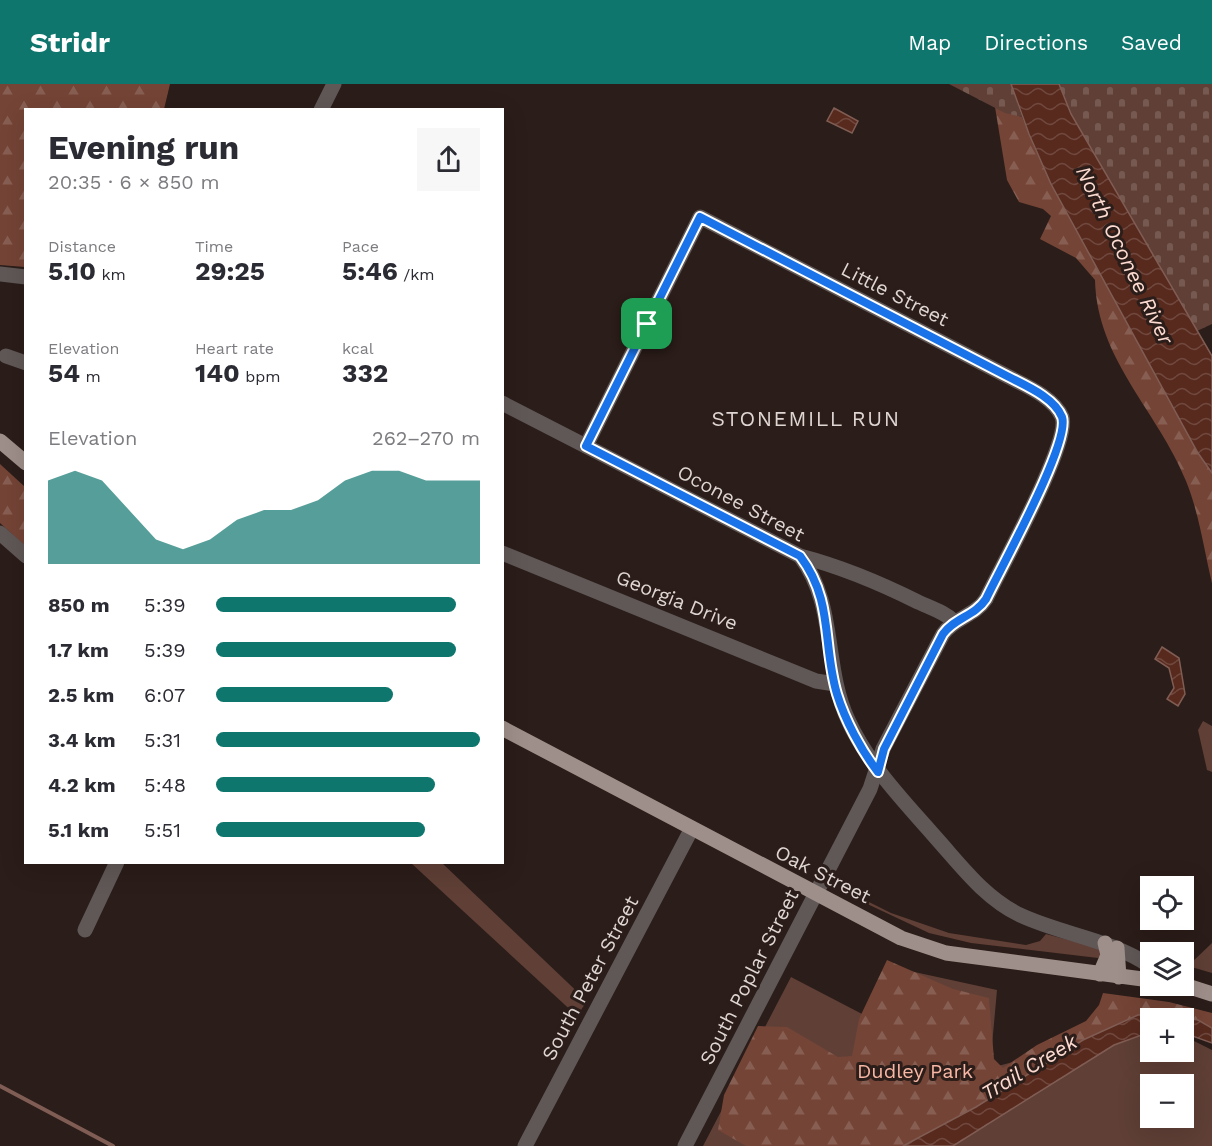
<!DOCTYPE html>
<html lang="en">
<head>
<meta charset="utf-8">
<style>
  body { margin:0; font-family:"Work Sans",sans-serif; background:#f7f7f7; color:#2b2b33; height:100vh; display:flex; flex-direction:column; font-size:22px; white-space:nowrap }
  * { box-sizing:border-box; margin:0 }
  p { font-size:20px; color:#7c7c81 }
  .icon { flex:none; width:33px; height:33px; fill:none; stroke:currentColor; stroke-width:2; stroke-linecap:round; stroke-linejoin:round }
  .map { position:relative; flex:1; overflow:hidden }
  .sheet { position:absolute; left:24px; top:24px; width:480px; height:756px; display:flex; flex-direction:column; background:#fff; border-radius:0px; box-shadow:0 6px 24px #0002 }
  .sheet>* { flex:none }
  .controls { position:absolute; left:1140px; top:792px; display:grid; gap:12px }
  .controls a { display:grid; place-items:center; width:54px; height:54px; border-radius:0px; background:#fff; box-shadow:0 6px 24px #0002; font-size:30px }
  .pin { position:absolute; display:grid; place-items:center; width:51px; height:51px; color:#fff; margin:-26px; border-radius:12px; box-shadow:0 3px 9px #0006 }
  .round { display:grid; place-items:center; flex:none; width:63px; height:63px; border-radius:0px; background:#f7f7f7 }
  .summary { display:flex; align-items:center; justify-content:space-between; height:102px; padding:0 24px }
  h1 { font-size:33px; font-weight:700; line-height:45px }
  .figures { display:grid; grid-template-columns:repeat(3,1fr); gap:9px; height:102px; padding:6px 24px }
  .figures div { display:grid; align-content:center }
  .figures b { font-size:26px; font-weight:700 }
  .figures small { font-size:16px; font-weight:400 }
  .figures p { font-size:16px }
  .chart { height:168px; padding:12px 24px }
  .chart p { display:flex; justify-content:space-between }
  .chart svg { width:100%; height:108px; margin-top:6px; fill:#0f766e; opacity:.7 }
  ul { padding:0 24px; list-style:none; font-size:20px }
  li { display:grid; grid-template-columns:96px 72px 1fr; align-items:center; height:45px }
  li i { height:15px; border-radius:8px; background:#0f766e }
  header { display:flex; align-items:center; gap:36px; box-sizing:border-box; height:84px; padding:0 30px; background:#0f766e; color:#fff }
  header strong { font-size:28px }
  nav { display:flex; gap:33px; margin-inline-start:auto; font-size:21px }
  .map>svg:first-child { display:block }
  .green { fill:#5f3f36; fill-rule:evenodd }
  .forest { fill:url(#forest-firs) }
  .cemetery { fill:url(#cemetery-stones) }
  .water { fill:url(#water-waves); stroke:#805d54; stroke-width:1.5 }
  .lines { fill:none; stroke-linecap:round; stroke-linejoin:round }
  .stream { stroke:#805d54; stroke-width:4 }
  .minor { stroke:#605856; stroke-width:15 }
  .major { stroke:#9f8f8a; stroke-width:15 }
  .route-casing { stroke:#fff; stroke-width:12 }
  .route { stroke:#1a73e8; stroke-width:8 }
  .labels { text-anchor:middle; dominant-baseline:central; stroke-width:6; stroke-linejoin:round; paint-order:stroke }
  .street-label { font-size:20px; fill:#dfd5d2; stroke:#2b1d19 }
  .park-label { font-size:20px; fill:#f8b6a4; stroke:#2b1d19 }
  .water-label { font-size:21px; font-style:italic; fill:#fddbd1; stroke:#2b1d19 }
  .neighbourhood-label { font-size:21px; letter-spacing:1.5px; fill:#dfd5d2; stroke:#2b1d19 }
</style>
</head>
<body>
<header>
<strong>Stridr</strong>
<nav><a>Map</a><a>Directions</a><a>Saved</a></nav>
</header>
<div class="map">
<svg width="1212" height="1062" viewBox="0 0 1212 1062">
  <defs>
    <pattern id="forest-firs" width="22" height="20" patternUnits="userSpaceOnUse" patternTransform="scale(1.5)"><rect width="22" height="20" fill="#744436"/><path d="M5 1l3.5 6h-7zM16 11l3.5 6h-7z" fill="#875e52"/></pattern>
    <pattern id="cemetery-stones" width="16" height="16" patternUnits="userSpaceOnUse" patternTransform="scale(1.5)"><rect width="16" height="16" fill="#5f3f36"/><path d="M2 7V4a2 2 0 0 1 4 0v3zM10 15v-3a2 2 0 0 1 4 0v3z" fill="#765a52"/></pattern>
    <pattern id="water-waves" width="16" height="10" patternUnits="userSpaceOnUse" patternTransform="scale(1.5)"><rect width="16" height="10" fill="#582a1e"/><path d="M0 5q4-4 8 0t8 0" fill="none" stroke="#70483e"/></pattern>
  </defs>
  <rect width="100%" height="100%" fill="#2b1d19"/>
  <g class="green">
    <polygon points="1203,637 1212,642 1212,688 1207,686 1198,646"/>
    <polygon points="411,779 442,779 587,917 577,932"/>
    <polygon points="847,807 891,829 949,849 1026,861 1040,857 1046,850 1102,865 1102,871 1098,874 971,859 929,849 846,810"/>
    <polygon points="1212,859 1212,889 1188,882"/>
    <path d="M887,882L997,906L990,984L1150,943V968H1184V952L1212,966V1062H703L791,893L864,931ZM1150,1000H1184V1034H1150Z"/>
  </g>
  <g class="forest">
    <polygon points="0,0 170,0 164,25 26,26 25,183 0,181"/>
    <path d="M995,23L1022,33L1036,67L1069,131L1198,369L1212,389V499C1204,466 1199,429 1186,397C1158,327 1097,276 1095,196L1076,174L1040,155L1051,132L1043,125L1019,118L1007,96Z"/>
    <polygon points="0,380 25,403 25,462 0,439"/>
    <polygon points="887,876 953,905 989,914 994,975 1003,984 1037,961 1086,937 1099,921 1103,909 1169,918 1212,929 1212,944 1198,936 1165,930 1138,931 1083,956 976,1023 903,1062 746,1062 718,1046 724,1011 758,942 787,943 838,973 852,972 859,935"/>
  </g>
  <g class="cemetery">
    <polygon points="949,0 1011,0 1022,33 1005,29"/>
    <polygon points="1059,0 1212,0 1212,240 1197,247 1071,30"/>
  </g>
  <g class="water">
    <polygon points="1011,0 1059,0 1071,30 1212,272 1212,389 1198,369 1051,100 1029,50"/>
    <polygon points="834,24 858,37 852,49 827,37"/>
    <polygon points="1162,563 1179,574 1185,610 1178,622 1167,615 1174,604 1169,584 1155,575"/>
    <polygon points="1165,930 1198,936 1212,944 1212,959 1184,949 1184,934 1150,934 1150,948 1114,961 953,1062 903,1062 976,1023 1083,956 1138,931"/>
  </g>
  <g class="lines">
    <polyline class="stream" points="0,1002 113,1062"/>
    <g class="minor">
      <polyline points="321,26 334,0"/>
      <polyline points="0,190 26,193"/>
      <polyline points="6,272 26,279"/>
      <path d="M502,319L800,472C837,521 823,582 848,636C869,682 904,717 937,755C962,783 985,814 1020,831C1063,851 1110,855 1150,882"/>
      <path d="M586,362L700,133L1007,292C1024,301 1054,313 1062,333C1071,358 1000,485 986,515C975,532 954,534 943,550L883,665L870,705L685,1062"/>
      <polyline points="0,449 26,472"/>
      <polyline points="502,469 816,597 835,600"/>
      <path d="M800,472C842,483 880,499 918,518C931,524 945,528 955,538"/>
      <polyline points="85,846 117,778"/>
      <polyline points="525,1062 691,746"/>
    </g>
    <g class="major">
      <polyline points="0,357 26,379"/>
      <polyline points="502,644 901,854 946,869 1150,896"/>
      <polyline points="1117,864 1119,893"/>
      <polyline points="1100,890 1108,871 1105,859"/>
      <polyline points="1184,901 1212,910"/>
    </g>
  </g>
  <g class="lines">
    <defs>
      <path id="route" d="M700,133L1007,292C1024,301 1054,313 1062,333C1071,358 1000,485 986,515C975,532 954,534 943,550L884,665L878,688C861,666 845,636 837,610C822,560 834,517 800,472L586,362Z"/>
    </defs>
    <use href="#route" class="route-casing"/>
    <use href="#route" class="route"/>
  </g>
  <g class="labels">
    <g class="street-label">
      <text transform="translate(895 210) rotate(27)">Little Street</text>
      <text transform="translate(741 419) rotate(28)">Oconee Street</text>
      <text transform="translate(677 516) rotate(22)">Georgia Drive</text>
      <text transform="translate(823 790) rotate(27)">Oak Street</text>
      <text transform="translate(749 893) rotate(-63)">South Poplar Street</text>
      <text transform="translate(590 894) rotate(-62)">South Peter Street</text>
    </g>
    <g class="park-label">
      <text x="915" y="987">Dudley Park</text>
    </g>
    <g class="water-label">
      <text transform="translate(1125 171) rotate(64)">North Oconee River</text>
      <text transform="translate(1029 983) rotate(-31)">Trail Creek</text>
    </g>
    <g class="neighbourhood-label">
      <text x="806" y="334">STONEMILL RUN</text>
    </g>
  </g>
</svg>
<div class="controls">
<a><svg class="icon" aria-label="locate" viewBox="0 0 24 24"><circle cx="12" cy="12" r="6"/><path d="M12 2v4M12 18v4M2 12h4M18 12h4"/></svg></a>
<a><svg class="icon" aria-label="layers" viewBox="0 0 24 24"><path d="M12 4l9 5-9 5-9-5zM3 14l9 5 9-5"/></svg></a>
<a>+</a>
<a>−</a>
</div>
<div class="pin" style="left:647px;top:240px;background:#1e9e55"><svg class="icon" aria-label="arrive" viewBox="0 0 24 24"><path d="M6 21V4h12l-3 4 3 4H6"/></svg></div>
<section class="sheet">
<div class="summary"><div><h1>Evening run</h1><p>20:35 · 6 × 850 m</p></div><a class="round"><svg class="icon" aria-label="share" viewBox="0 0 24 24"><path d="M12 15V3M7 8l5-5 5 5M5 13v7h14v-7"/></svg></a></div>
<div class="figures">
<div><p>Distance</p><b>5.10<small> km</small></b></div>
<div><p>Time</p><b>29:25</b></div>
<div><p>Pace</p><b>5:46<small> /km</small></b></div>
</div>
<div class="figures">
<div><p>Elevation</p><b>54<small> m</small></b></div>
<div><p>Heart rate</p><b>140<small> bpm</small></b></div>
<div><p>kcal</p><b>332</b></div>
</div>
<div class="chart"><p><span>Elevation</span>262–270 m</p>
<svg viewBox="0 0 160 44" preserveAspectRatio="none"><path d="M0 44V10L10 6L20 10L30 22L40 34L50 38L60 34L70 26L80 22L90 22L100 18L110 10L120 6L130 6L140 10L150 10L160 10V44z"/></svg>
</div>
<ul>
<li><b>850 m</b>5:39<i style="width:91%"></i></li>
<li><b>1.7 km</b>5:39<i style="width:91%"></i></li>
<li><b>2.5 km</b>6:07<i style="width:67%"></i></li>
<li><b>3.4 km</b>5:31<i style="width:100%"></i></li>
<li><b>4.2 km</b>5:48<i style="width:83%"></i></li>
<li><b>5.1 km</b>5:51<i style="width:79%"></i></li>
</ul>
</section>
</div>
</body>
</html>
